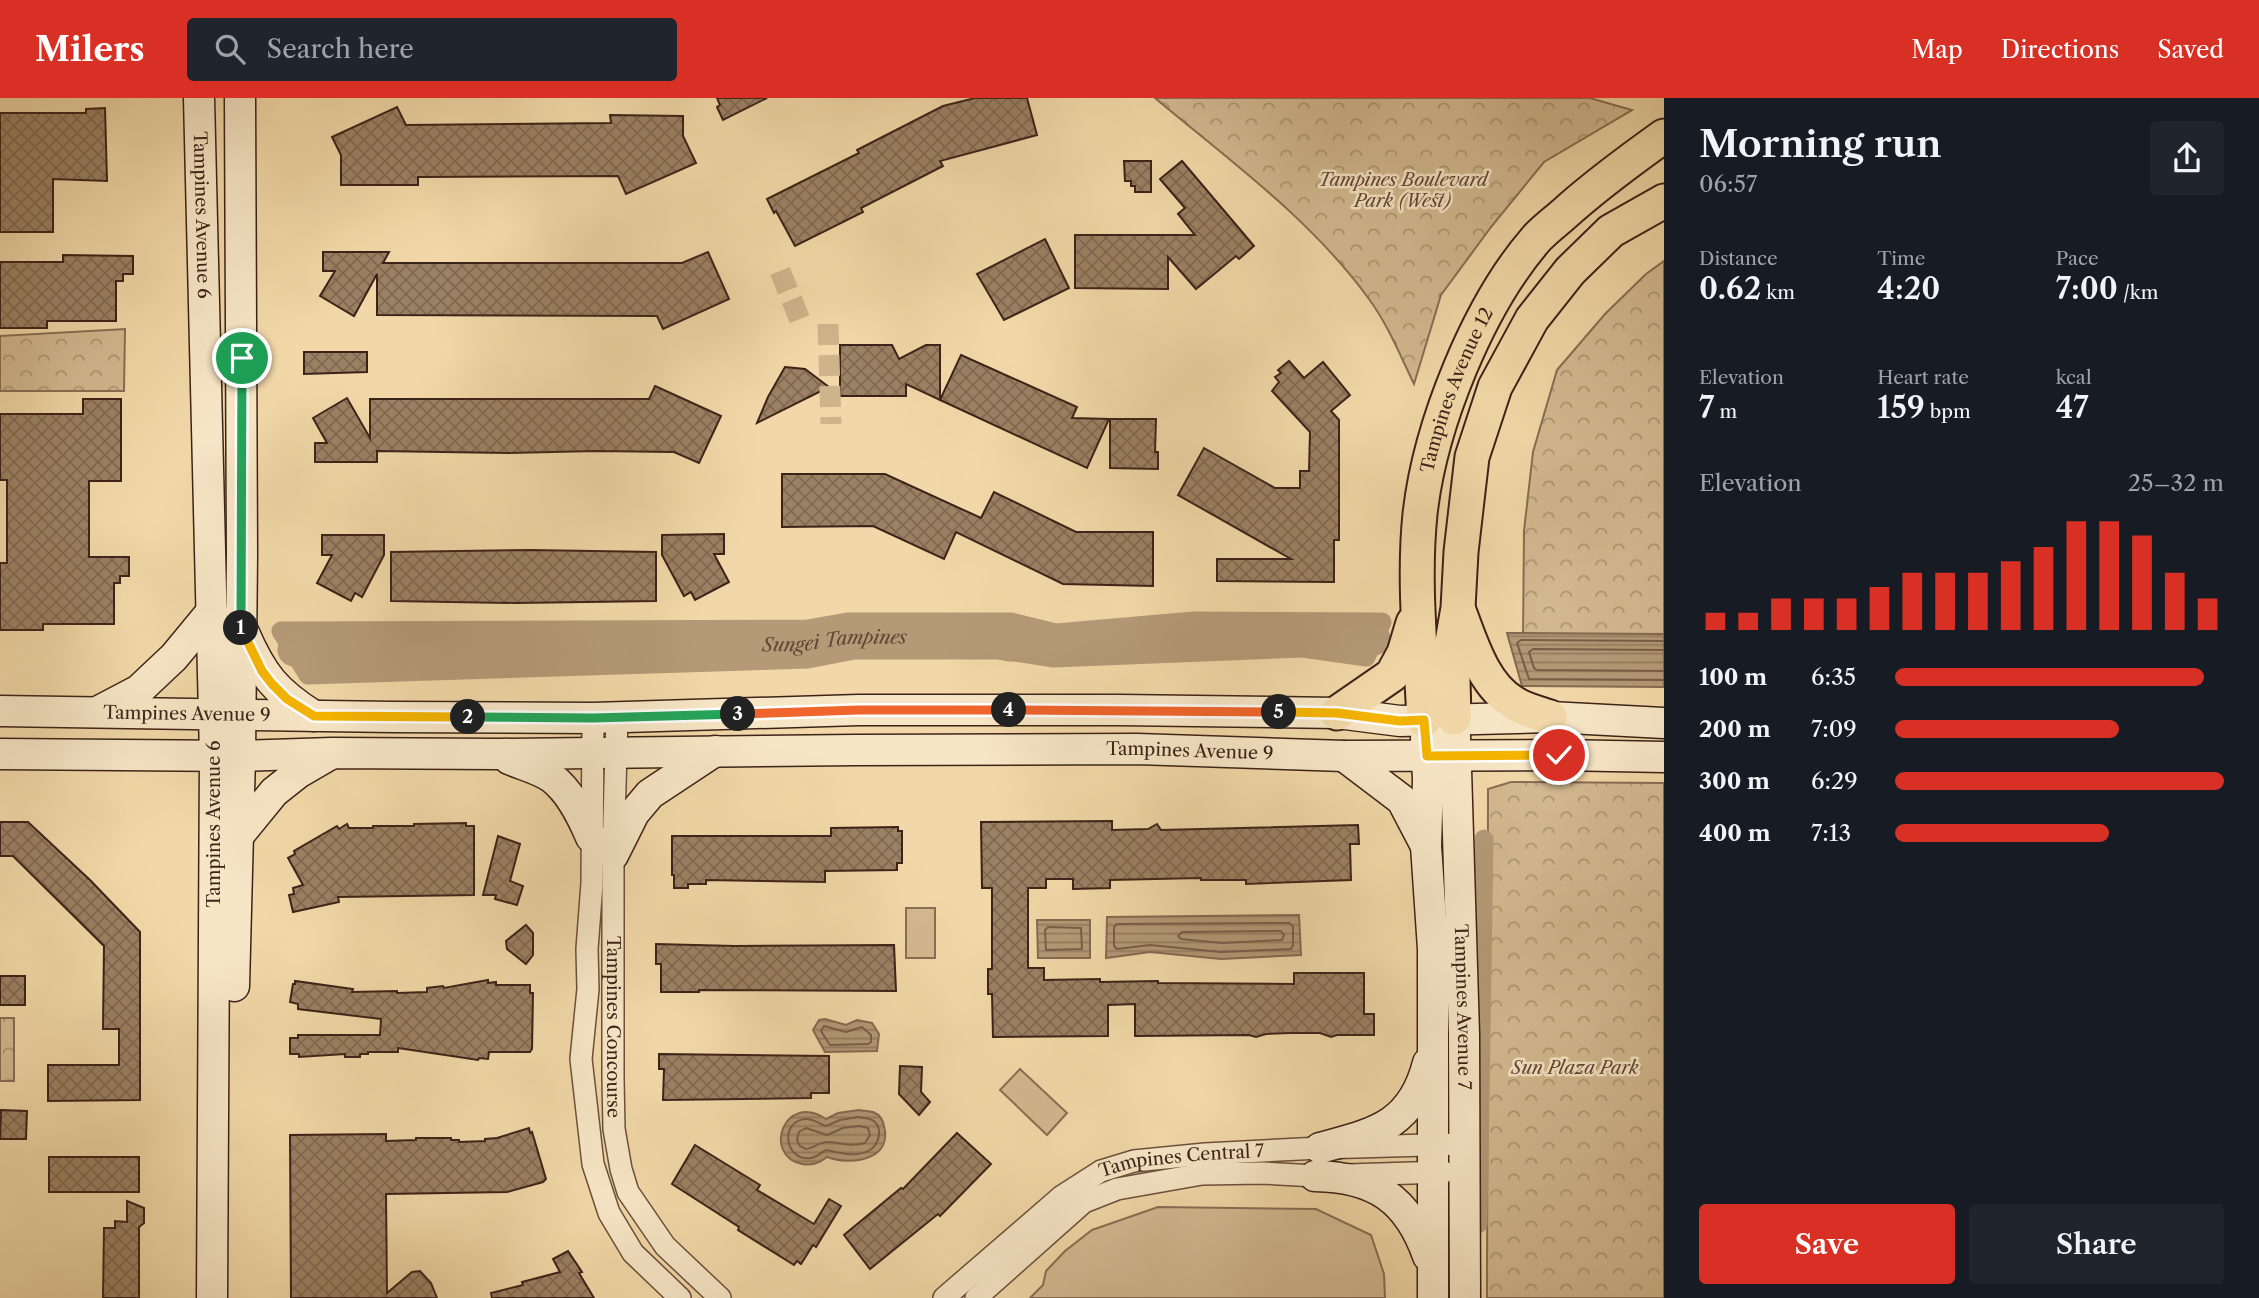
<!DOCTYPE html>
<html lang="en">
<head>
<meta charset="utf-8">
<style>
  body { margin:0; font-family:"Libre Caslon Text",serif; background:#20242c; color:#f1f3f6; height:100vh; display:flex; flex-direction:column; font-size:26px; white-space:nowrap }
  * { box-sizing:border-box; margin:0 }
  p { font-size:23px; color:#9ea1a6 }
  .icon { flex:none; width:38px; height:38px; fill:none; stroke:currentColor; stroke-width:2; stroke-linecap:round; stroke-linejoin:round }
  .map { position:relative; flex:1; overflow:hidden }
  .side { display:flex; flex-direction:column; background:#171b24; width:595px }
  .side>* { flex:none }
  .pin { position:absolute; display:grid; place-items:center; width:60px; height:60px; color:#fff; margin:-30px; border:4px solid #fff; border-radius:50%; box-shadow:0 2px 7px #0007 }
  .km { position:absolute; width:35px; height:35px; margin:-18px; border-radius:50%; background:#222; color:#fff; font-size:19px; line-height:35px; text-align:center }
  .round { display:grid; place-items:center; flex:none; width:74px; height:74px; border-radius:7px; background:#20242c }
  .summary { display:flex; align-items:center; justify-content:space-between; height:119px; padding:0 35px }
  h1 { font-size:38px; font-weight:600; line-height:52px }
  .stats { display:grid; grid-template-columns:repeat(3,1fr); gap:10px; height:119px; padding:7px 35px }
  .stats div { display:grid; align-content:center }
  .stats b { font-size:30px; font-weight:600 }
  .stats small { font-size:19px; font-weight:400 }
  .stats p { font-size:19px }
  .chart { height:196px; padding:14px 35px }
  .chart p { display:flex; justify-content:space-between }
  .chart svg { width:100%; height:126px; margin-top:7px; stroke:#d93025; stroke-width:6 }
  .button { display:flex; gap:14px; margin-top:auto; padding:14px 35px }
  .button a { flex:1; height:80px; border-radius:7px; background:#d93025; color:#fff; font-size:28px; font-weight:600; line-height:80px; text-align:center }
  .button a+a { background:#20242c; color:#f1f3f6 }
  ul { padding:0 35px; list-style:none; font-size:23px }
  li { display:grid; grid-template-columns:112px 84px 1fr; align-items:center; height:52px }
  li i { height:18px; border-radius:9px; background:#d93025 }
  header { display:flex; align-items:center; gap:42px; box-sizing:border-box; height:98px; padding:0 35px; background:#d93025; color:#fff }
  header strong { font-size:33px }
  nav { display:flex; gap:38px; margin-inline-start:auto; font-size:24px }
  .search { width:490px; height:63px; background:#20242c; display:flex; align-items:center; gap:18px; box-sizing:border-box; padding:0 24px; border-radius:7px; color:#9ea1a6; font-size:26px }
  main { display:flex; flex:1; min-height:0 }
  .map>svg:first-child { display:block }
  .grass { fill:#d3b990; stroke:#886e54; stroke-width:2 }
  .park { fill:url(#park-crowns); stroke:#886e54; stroke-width:2 }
  .water { fill:url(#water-rules); stroke:#846a51; stroke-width:2 }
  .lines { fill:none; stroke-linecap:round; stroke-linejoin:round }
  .shore { stroke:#785e48; stroke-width:2 }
  .canal { stroke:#b49a77; stroke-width:19 }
  .river { stroke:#b49a77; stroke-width:33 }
  .building { fill:url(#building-cross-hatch); stroke:#3c2319; stroke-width:2 }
  .street-tunnel { stroke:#ceb48b; stroke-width:21; stroke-dasharray:21 10; stroke-linecap:butt }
  .street-casing { stroke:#6a503d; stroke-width:24 }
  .secondary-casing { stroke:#3c2319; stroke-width:33 }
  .primary-casing { stroke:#3c2319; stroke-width:37 }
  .street { stroke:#f7e6c6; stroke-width:21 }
  .secondary { stroke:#f7e6c6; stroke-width:30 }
  .primary { stroke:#f2d8a8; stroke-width:33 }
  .split-1-casing { stroke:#fff; stroke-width:14 }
  .split-2-casing { stroke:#fff; stroke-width:14 }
  .split-3-casing { stroke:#fff; stroke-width:14 }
  .split-4-casing { stroke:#fff; stroke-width:14 }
  .split-5-casing { stroke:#fff; stroke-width:14 }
  .split-6-casing { stroke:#fff; stroke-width:14 }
  .split-1 { stroke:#22a559; stroke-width:9 }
  .split-2 { stroke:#f5b400; stroke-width:9 }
  .split-3 { stroke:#22a559; stroke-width:9 }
  .split-4 { stroke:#f0652b; stroke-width:9 }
  .split-5 { stroke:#f0652b; stroke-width:9 }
  .split-6 { stroke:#f5b400; stroke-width:9 }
  .labels { text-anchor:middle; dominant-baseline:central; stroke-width:5; stroke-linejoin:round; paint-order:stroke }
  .park-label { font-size:18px; font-style:italic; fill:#624837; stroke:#f7e6c6 }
  .street-label { font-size:18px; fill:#3c2319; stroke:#f7e6c6 }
  .water-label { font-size:19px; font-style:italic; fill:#604735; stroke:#f7e6c6 }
</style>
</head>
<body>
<header>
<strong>Milers</strong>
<div class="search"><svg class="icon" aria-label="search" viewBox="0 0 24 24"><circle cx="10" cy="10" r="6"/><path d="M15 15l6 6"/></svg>Search here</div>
<nav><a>Map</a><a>Directions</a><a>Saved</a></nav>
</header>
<main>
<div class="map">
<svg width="1664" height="1200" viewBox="0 0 1664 1200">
  <defs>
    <pattern id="park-crowns" width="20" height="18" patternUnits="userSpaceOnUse" patternTransform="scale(1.75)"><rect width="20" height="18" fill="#d3b990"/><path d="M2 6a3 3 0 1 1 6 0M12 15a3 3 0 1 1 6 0" fill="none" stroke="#ac9675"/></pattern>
    <pattern id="water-rules" width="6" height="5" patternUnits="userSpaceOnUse" patternTransform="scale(1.75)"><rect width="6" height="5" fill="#b49a77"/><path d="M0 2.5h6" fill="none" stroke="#947d61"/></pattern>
    <pattern id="building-cross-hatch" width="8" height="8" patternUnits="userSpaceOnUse" patternTransform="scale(1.75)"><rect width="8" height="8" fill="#9b8163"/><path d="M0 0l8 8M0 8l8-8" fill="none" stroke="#806951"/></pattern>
  </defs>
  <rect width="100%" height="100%" fill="#f2d8a8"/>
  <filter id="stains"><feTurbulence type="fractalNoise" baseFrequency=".00286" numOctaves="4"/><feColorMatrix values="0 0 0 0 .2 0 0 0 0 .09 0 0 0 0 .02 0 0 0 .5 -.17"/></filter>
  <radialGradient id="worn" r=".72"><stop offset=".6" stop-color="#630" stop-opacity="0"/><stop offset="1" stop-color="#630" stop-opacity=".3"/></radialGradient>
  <g class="grass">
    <rect x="906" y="810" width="29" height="50"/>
    <polygon points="1020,971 1067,1015 1047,1037 1000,992"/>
    <polygon points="1158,1109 1316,1111 1371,1137 1384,1176 1385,1200 1030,1200 1043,1187 1046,1173 1065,1153 1092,1132"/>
  </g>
  <g class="park">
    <path d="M1155,0H1590L1632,12L1544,64L1491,129L1441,197L1414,286C1400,257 1388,227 1369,201C1311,121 1230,63 1155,0Z"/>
    <polygon points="1664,163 1664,538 1523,539 1524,433 1533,354 1557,272 1605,216 1646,176"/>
    <polygon points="125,231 124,293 0,293 0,238"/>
    <polygon points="1511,684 1664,685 1664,1200 1487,1200 1488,691"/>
    <rect x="0" y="920" width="14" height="63"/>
  </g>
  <g class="water">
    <polygon points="1507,535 1664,536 1664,589 1522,588"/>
    <polygon points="1299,817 1301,857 1221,861 1150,854 1106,860 1107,819"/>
    <polygon points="1037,822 1090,822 1090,860 1038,860"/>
    <polygon points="825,921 846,927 857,922 872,925 879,936 877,953 825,954 813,932 819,922"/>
    <path d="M859,1012C863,1013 871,1013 875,1015C880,1017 883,1023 884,1028C893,1062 851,1068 827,1059C819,1065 812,1068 802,1066C762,1058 784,993 826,1021L838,1015Z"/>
  </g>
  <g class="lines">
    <g class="shore">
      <polyline points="1664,543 1521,542 1517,545 1529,581 1664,582"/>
      <polyline points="1664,552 1533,551 1529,554 1534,570 1537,572 1664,573"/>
      <polygon points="1289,825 1293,828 1293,847 1291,851 1221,854 1150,847 1117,851 1114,848 1114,829 1117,826"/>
      <polygon points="1048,829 1081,830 1082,851 1046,852 1045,832"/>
      <polygon points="1281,833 1284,837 1282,842 1222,845 1181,841 1178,838 1182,834"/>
      <polygon points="824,928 846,934 862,929 871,937 871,944 868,946 830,947 821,933"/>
      <path d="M858,1019C863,1020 870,1020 874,1023C883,1031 879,1046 870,1052C856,1060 840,1055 826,1052C821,1055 817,1059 811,1060C785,1064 779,1024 805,1021C813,1020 819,1026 826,1028L840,1022Z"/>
      <path d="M859,1028L868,1030L870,1037L865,1045C851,1049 843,1045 829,1044C820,1043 815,1050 806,1051L800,1048L797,1042L799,1034L806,1030L827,1037L843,1030Z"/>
    </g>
    <g class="canal">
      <polygon points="1194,523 1382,524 1366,559 1303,550 1054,560 1002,552 855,552 808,561 308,577 281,533 807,531 847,524 1011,524 1056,535"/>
      <polyline points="1478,1126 1484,741"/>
    </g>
    <path class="river" id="s1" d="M294,552L803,546L848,539L966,538L1010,547H1103L1194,539L1374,541"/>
  </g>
  <g class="building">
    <polygon points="717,0 767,0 723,22 717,9 720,7"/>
    <polygon points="975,0 1027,0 1037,37 940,63 943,68 861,110 863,114 795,148 776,113 774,115 767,101 859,55 857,52 943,8"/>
    <polygon points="397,9 406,27 611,25 610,17 683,18 683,38 696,65 626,96 618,78 418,79 418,87 341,87 341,57 332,39"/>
    <polygon points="105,10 107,83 53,81 53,134 0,134 0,15 86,15 86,11"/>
    <polygon points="1124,63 1151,63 1151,94 1135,94 1135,88 1131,88 1131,83 1125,83"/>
    <polygon points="1182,63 1254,148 1239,161 1236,158 1196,191 1168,159 1168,191 1075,190 1075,137 1195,137 1178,116 1185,110 1160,81"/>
    <polygon points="1045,141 1069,190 1004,222 977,176"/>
    <polygon points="323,154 389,154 383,165 682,165 708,154 729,201 663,231 657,218 377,217 377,176 354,218 320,198 335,173 323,173"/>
    <polygon points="63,157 133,158 133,176 123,176 123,183 116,183 116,223 47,223 47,230 0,230 0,164 63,164"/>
    <polygon points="840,247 892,247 899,261 926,247 940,247 940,302 906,286 906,298 840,298"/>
    <polygon points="304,254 367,254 367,274 304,276"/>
    <polygon points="961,257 1077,309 1072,320 1109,321 1087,370 940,302"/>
    <polygon points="1289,263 1304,280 1323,264 1350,297 1331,313 1339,322 1339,442 1334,442 1334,484 1217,483 1217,461 1291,461 1178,397 1204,350 1275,390 1300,390 1300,373 1309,373 1310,334 1272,293 1279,284 1275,279 1281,275 1278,272"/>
    <polygon points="785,269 805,271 829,289 757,325 768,299"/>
    <polygon points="655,288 721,318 699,365 674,354 596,353 508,355 377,353 377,364 315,364 315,345 327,345 313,320 347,300 370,340 370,301 649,301"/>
    <polygon points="83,301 121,301 121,383 89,383 89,459 129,459 129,478 120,478 120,485 114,485 114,526 43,526 43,532 0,532 0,465 7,465 7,382 0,382 0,316 83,316"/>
    <polygon points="1110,321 1156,321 1155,354 1158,354 1158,371 1110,370"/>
    <polygon points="782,376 885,376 981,420 994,394 1076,434 1153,434 1153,488 1063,486 956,434 944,461 873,428 782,429"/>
    <polygon points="724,436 724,456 714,456 729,484 695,502 691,494 684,498 662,457 662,437"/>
    <polygon points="322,437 384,437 384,457 362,499 355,495 351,503 317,485 332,457 322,457"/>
    <polygon points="530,452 656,454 656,503 516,505 391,503 391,454"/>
    <polygon points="1112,723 1112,732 1148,731 1157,726 1161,732 1358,727 1359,746 1350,746 1351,782 1246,786 1246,782 1201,782 1201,780 1110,782 1110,790 1073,791 1073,781 1046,781 1046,790 1028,790 1028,870 1044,870 1044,882 1100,881 1100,884 1158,883 1158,885 1294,886 1294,875 1364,875 1364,916 1374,916 1374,937 1337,937 1331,939 1320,935 1290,935 1266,936 1256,939 1249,937 1135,938 1135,906 1108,907 1108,938 993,939 992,896 988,896 988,871 992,871 992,790 982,790 981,724"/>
    <polygon points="0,724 28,724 90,782 140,834 140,1002 48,1003 48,967 119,967 119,931 103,931 104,848 13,758 0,758"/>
    <polygon points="466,725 466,728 474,728 474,797 338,799 339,804 293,814 289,797 294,796 293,790 303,787 288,760 295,756 294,753 337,728 339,731 347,726 349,730 373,730 373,728 414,728 414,726"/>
    <polygon points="898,729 898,733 902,733 902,765 897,765 897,772 825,773 825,784 706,782 706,786 688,786 688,790 674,790 674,777 672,777 672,738 831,738 831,730"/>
    <polygon points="498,738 520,746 510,783 523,788 517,807 495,801 496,797 483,797"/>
    <polygon points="526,827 533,835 533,857 526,866 507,851 506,843"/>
    <polygon points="656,846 735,848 894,847 896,893 699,892 699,894 661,894 661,866 656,866"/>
    <rect x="0" y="878" width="25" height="29"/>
    <polygon points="488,882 488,885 496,884 496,887 530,887 530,895 533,895 532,951 530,954 489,954 488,961 479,960 478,962 398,950 398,954 368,954 368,956 360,956 360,959 345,959 345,956 299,959 299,956 290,956 290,940 298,940 298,937 380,937 381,921 298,911 298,906 290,904 293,886 295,886 295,883 353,891 352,894 397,893 397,895 427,894 427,890 443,888 444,890"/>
    <polygon points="659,956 829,958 829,995 811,995 811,1000 663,1002 664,971 659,971"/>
    <polygon points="900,968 922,969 921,994 930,1004 919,1017 899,996"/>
    <polygon points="1,1012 27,1013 26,1041 0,1041"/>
    <polygon points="529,1030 530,1035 532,1034 546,1081 543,1084 507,1094 386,1096 387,1195 412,1174 420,1173 431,1185 437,1200 291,1200 290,1037 386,1036 386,1043 416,1042 416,1040 451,1040 451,1042 459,1042 459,1044 485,1043 485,1041 497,1040"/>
    <polygon points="957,1035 991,1066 940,1118 938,1116 870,1171 844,1137 901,1090 903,1091"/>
    <polygon points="695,1047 760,1087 757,1092 814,1126 829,1101 841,1108 816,1149 813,1147 801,1166 797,1163 794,1167 738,1132 739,1129 672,1086"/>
    <rect x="49" y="1059" width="90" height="35"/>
    <polygon points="127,1103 144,1110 144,1125 139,1129 139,1200 103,1200 104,1130 115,1130 115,1123 127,1124"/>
    <polygon points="568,1153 582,1174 579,1175 594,1200 492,1200 491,1195 523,1187 522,1184 560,1174 553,1161"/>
  </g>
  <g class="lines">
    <g class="street-tunnel">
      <polyline points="780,173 802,227"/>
      <polyline points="828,226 831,326"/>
    </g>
    <defs>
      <g id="street">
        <path id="s2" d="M617,619L613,757V981L614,1031L621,1071L628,1094L665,1148L720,1200"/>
        <polyline points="593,620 592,785 587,851 588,891 581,961 593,1066 609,1115 633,1155 680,1200"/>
        <path id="s3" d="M944,1200L1062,1098L1101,1073L1134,1063L1205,1056L1320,1050L1463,1046"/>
        <polyline points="976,1200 1084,1104 1117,1091 1202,1076 1263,1075 1315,1078 1444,1074"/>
      </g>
      <g id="secondary">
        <path id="s4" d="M199,0L215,658L212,1200"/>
        <path d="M244,535C262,577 276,594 314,618"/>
        <path id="s5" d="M0,613L393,619L593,620L859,612H1119L1337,615L1400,623L1550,619L1664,625"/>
        <polyline points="99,613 139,592 174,559 212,513"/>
        <path id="s6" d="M1455,638L1464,936L1465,1200"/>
        <polyline points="1426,640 1428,682 1426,748 1433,851 1433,1200"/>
        <path id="s7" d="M0,656L240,658L332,655L498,656L856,652L1137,651L1344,658L1559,657L1664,659"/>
        <polyline points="1344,658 1402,702 1425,746"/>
        <path d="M509,661C523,667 539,671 551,679C570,693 582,718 591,739"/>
        <polyline points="238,738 274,694 298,675 329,657"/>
        <polyline points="613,757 634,715 650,696 715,653"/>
        <polyline points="234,888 240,658 242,456 240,0"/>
        <path d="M1320,1050C1375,1035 1412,1028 1428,965"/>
        <path d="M1315,1078C1375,1079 1408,1101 1428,1158"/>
      </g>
      <g id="primary">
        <path d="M1459,513C1471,544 1483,587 1514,605C1524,612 1538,615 1550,619"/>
        <polyline points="1337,615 1392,577 1404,555 1413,525"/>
        <polyline points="1454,620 1452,544 1458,510 1461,454 1472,359 1495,289 1532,221 1570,173 1611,133 1664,103"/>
        <path id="s8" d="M1424,622C1421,554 1413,484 1420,416C1430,327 1478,208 1536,141C1544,132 1555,124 1564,116C1596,87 1629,63 1664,38"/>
      </g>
    </defs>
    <use href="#street" class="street-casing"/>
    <use href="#secondary" class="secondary-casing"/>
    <use href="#primary" class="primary-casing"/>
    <use href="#street" class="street"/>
    <use href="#secondary" class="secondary"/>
    <use href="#primary" class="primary"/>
  </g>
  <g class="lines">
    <defs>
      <polyline id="split-1" points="241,530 242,260"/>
      <polyline id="split-2" points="241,530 262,573 272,586 287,601 314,618 468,619"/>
      <polyline id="split-3" points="468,619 593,620 738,616"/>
      <polyline id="split-4" points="738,616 859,612 1009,612"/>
      <polyline id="split-5" points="1009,612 1279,614"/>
      <polyline id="split-6" points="1279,614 1337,615 1400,623 1424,622 1427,658 1559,657"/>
    </defs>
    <use href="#split-1" class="split-1-casing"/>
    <use href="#split-2" class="split-2-casing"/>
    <use href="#split-3" class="split-3-casing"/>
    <use href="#split-4" class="split-4-casing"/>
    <use href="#split-5" class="split-5-casing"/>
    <use href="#split-6" class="split-6-casing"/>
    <use href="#split-1" class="split-1"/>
    <use href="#split-2" class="split-2"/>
    <use href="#split-3" class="split-3"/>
    <use href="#split-4" class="split-4"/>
    <use href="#split-5" class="split-5"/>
    <use href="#split-6" class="split-6"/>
  </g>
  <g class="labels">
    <g class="park-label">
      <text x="1403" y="82">Tampines Boulevard<tspan x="1403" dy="21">Park (West)</tspan></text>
      <text x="1575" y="970">Sun Plaza Park</text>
    </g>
    <g class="street-label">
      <text stroke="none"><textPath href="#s4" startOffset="117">Tampines Avenue 6</textPath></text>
      <text stroke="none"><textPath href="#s8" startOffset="336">Tampines Avenue 12</textPath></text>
      <text stroke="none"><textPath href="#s5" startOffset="187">Tampines Avenue 9</textPath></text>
      <text stroke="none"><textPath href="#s7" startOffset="1190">Tampines Avenue 9</textPath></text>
      <text transform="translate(214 726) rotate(-90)">Tampines Avenue 6</text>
      <text stroke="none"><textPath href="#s6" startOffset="271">Tampines Avenue 7</textPath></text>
      <text stroke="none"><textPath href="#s2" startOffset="310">Tampines Concourse</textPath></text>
      <text stroke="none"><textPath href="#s3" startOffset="284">Tampines Central 7</textPath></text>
    </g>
    <g class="water-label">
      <text stroke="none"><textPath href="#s1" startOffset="541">Sungei Tampines</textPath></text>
    </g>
  </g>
  <rect width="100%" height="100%" filter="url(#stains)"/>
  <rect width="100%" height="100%" fill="url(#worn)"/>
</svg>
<div class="pin" style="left:242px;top:260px;background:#1e9e55"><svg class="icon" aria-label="arrive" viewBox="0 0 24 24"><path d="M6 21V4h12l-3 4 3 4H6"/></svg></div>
<div class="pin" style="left:1559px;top:657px;background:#d93025"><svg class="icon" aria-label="check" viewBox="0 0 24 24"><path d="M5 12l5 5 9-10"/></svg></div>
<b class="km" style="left:241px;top:530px">1</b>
<b class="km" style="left:468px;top:619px">2</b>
<b class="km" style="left:738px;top:616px">3</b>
<b class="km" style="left:1009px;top:612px">4</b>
<b class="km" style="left:1279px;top:614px">5</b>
</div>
<section class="side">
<div class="summary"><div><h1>Morning run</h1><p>06:57</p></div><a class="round"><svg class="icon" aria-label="share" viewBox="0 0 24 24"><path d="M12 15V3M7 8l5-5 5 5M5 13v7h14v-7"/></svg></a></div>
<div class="stats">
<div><p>Distance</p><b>0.62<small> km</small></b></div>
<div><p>Time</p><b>4:20</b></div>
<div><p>Pace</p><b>7:00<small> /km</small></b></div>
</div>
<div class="stats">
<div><p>Elevation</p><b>7<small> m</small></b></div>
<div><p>Heart rate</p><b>159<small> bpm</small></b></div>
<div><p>kcal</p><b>47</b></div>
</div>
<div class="chart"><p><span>Elevation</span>25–32 m</p>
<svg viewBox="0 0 160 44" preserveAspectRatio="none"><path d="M5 44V38M15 44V38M25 44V33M35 44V33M45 44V33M55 44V29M65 44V24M75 44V24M85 44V24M95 44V20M105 44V15M115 44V6M125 44V6M135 44V11M145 44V24M155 44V33"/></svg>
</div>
<ul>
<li><b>100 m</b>6:35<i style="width:94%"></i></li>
<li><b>200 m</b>7:09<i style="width:68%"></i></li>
<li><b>300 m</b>6:29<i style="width:100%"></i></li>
<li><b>400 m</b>7:13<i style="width:65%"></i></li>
</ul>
<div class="button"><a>Save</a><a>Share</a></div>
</section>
</main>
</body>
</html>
